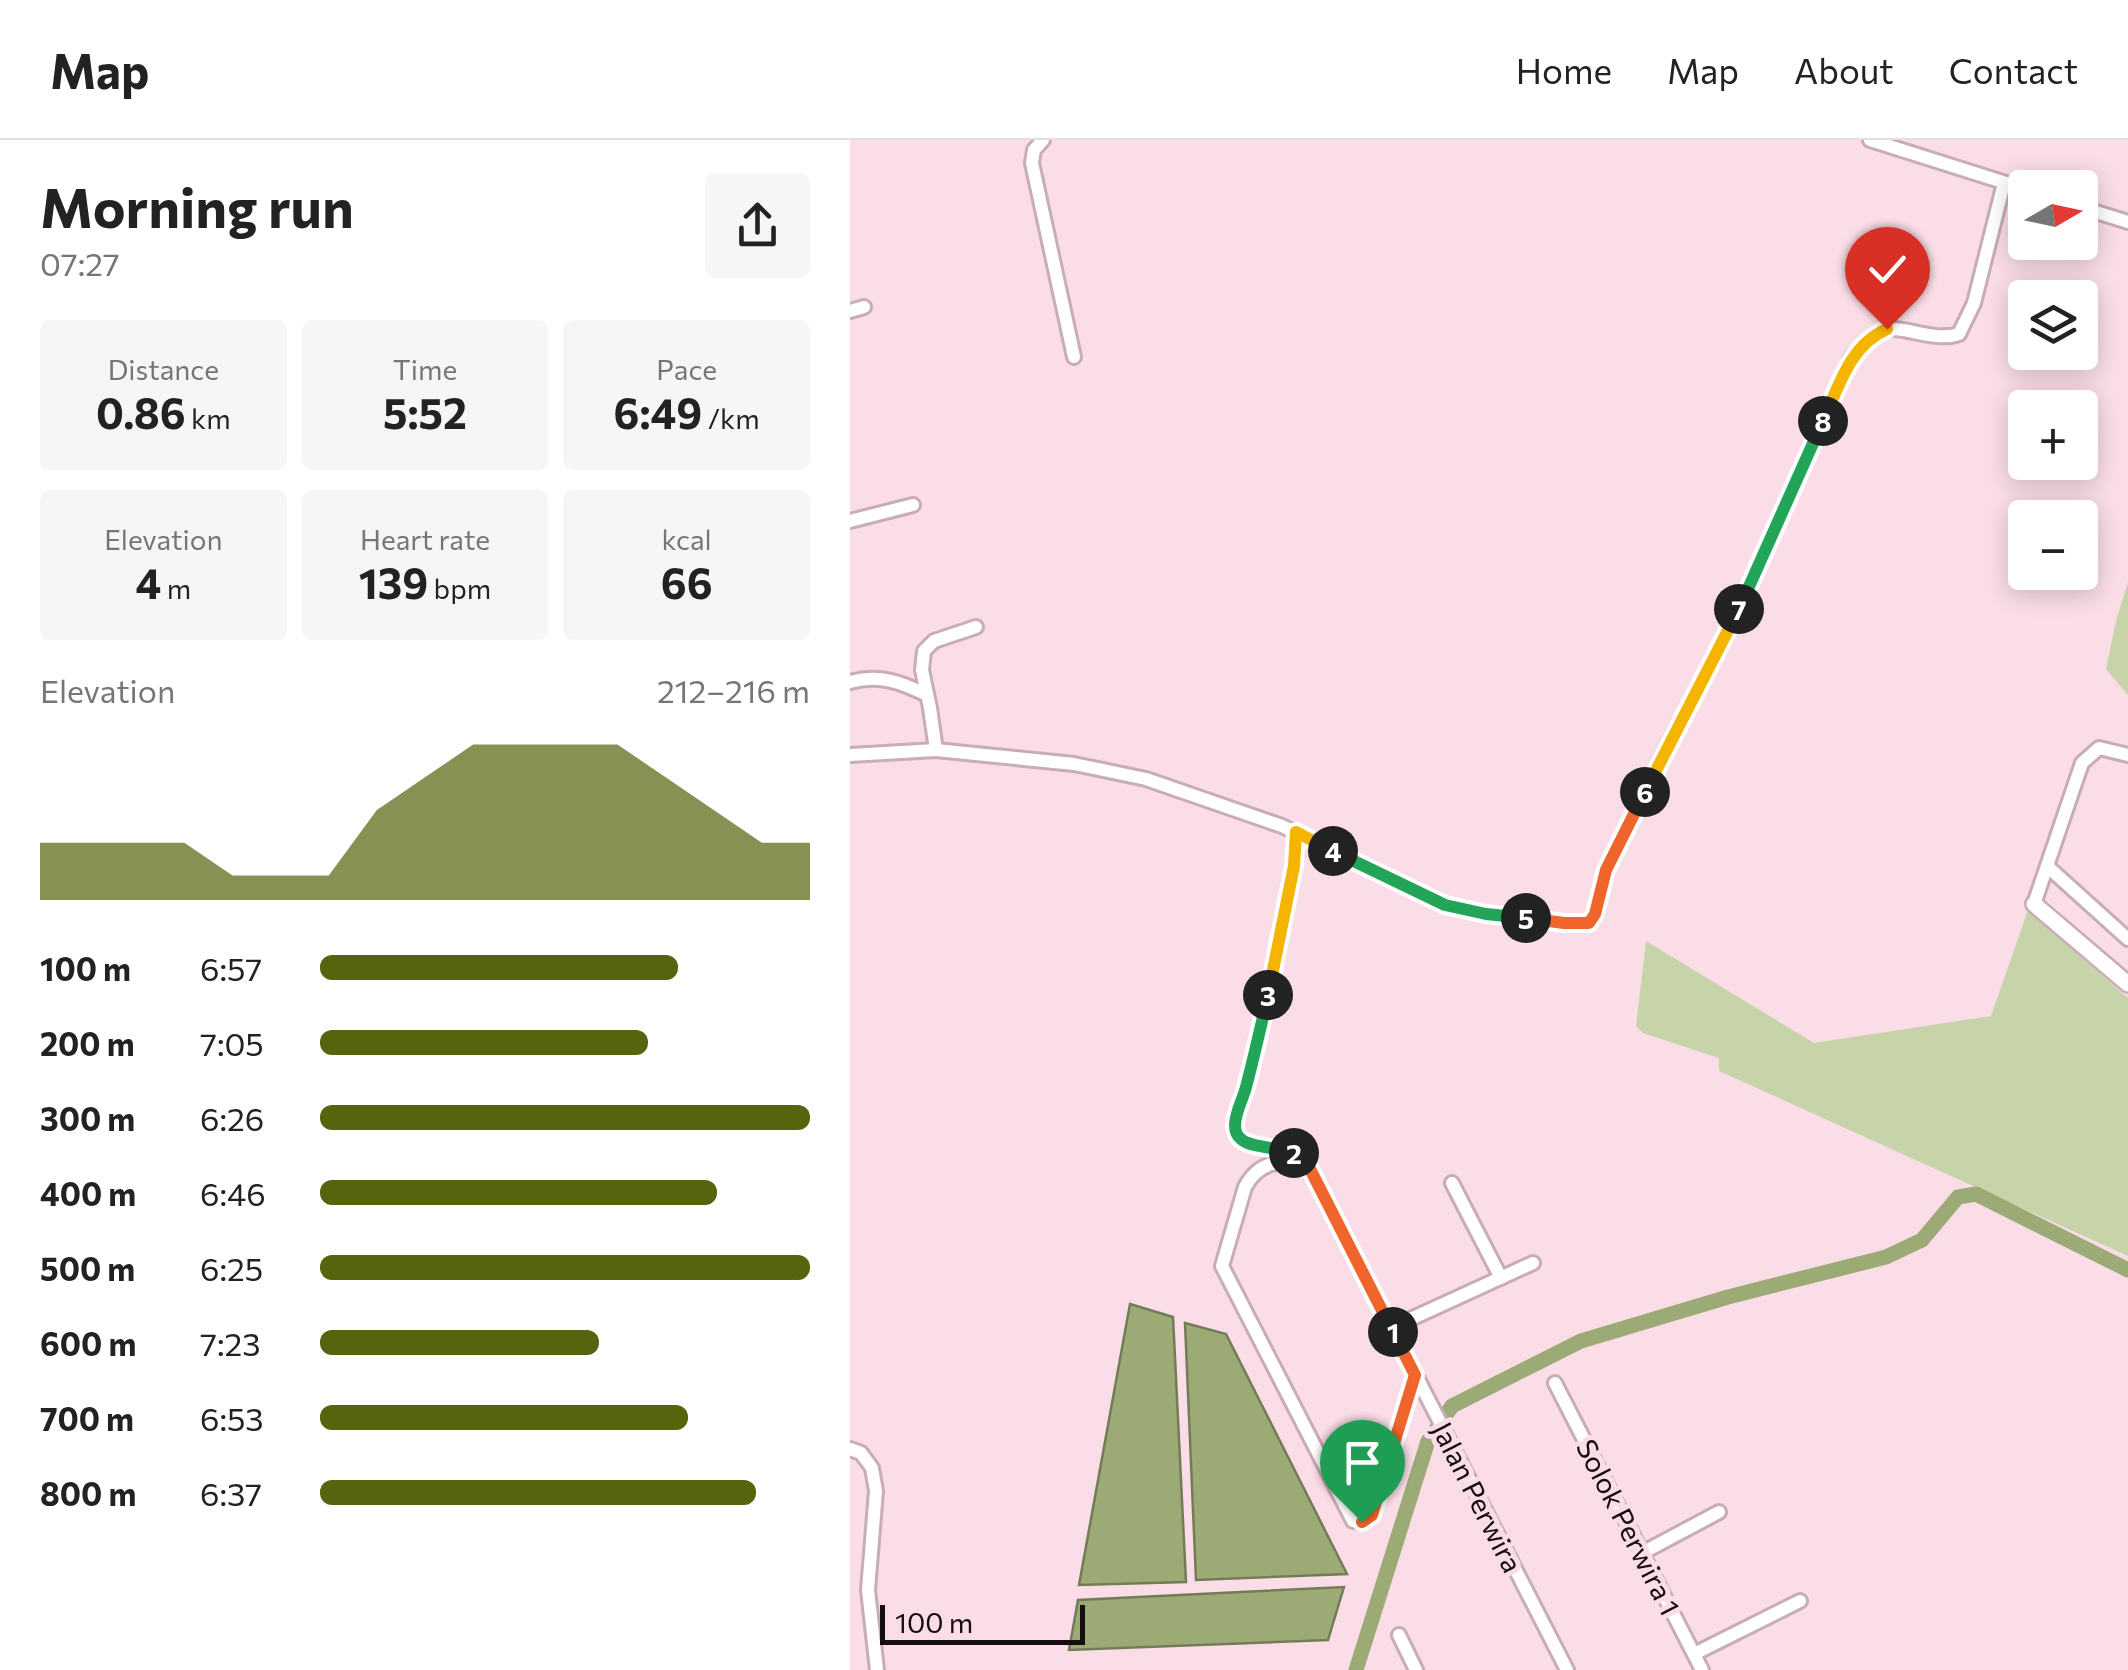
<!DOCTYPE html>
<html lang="en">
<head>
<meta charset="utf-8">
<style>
  body { margin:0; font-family:Commissioner,sans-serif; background:#f6f6f6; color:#222; height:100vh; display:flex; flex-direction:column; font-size:38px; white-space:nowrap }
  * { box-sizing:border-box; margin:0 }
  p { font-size:32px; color:#767676 }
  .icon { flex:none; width:55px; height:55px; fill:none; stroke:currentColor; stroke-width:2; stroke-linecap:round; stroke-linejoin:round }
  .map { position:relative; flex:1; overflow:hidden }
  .panel { display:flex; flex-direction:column; background:#fff; width:850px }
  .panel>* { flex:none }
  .needle { width:65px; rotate:81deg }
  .fabs { position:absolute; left:1158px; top:30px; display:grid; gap:20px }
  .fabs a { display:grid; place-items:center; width:90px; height:90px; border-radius:10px; background:#fff; box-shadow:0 5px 25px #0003; font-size:50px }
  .scale { position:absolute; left:30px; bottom:25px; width:205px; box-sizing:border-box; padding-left:10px; border:5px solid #160d10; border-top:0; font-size:28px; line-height:35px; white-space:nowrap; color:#160d10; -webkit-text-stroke:8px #fadde7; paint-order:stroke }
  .pin { position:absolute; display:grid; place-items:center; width:85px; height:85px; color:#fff; margin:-102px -42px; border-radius:50% 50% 50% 0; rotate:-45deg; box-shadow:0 0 10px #0007 }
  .pin .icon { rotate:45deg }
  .km { position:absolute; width:50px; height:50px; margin:-25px; border-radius:50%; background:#222; color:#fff; font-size:28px; line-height:50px; text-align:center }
  .round { display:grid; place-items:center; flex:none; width:105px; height:105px; border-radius:10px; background:#f6f6f6 }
  .head { display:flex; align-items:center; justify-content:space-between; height:170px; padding:0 40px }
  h1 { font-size:55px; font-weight:700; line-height:75px }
  .figures { display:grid; grid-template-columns:repeat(3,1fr); gap:15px; height:170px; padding:10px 40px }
  .figures div { display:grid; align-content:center; border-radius:10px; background:#f6f6f6; text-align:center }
  .figures b { font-size:42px; font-weight:700 }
  .figures small { font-size:28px; font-weight:400 }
  .figures p { font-size:28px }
  .chart { height:280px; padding:20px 40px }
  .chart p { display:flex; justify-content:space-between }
  .chart svg { width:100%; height:180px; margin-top:10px; fill:#54650d; opacity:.7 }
  ul { padding:0 40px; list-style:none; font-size:32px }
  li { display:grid; grid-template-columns:160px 120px 1fr; align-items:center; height:75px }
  li i { height:25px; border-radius:12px; background:#54650d }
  header { display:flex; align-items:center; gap:60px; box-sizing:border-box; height:140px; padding:0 50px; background:#fff; border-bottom:2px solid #e0e0e0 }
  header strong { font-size:48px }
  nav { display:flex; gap:55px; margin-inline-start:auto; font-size:35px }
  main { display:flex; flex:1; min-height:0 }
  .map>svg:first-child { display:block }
  .green { fill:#c7d3a8 }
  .water { fill:#9cab75; stroke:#747c57; stroke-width:2.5 }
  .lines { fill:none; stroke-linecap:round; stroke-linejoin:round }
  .canal { stroke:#9cab75; stroke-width:15 }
  .minor-casing { stroke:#c8acb6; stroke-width:18 }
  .tertiary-casing { stroke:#c8acb6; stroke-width:20 }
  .minor { stroke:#fff; stroke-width:12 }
  .tertiary { stroke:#fff; stroke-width:15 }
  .split-1-casing { stroke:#fff; stroke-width:20 }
  .split-2-casing { stroke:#fff; stroke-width:20 }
  .split-3-casing { stroke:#fff; stroke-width:20 }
  .split-4-casing { stroke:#fff; stroke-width:20 }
  .split-5-casing { stroke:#fff; stroke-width:20 }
  .split-6-casing { stroke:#fff; stroke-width:20 }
  .split-7-casing { stroke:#fff; stroke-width:20 }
  .split-8-casing { stroke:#fff; stroke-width:20 }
  .split-9-casing { stroke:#fff; stroke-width:20 }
  .split-1 { stroke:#f0652b; stroke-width:12 }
  .split-2 { stroke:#f0652b; stroke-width:12 }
  .split-3 { stroke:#22a559; stroke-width:12 }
  .split-4 { stroke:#f5b400; stroke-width:12 }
  .split-5 { stroke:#22a559; stroke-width:12 }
  .split-6 { stroke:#f0652b; stroke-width:12 }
  .split-7 { stroke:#f5b400; stroke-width:12 }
  .split-8 { stroke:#22a559; stroke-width:12 }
  .split-9 { stroke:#f5b400; stroke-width:12 }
  .labels { text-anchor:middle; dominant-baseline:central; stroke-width:10; stroke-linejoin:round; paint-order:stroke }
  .street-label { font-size:28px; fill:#160d10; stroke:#fadde7 }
</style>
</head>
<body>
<header>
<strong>Map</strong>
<nav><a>Home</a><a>Map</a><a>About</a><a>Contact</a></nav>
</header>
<main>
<section class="panel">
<div class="head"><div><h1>Morning run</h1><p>07:27</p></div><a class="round"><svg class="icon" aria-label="share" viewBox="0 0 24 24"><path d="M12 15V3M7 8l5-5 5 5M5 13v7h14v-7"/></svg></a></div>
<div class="figures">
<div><p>Distance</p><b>0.86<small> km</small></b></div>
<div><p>Time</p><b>5:52</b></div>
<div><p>Pace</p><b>6:49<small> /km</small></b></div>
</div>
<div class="figures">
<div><p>Elevation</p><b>4<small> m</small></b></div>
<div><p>Heart rate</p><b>139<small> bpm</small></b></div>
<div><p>kcal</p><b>66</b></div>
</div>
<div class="chart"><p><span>Elevation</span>212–216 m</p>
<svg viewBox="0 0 160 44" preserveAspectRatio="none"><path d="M0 44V30L10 30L20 30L30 30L40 38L50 38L60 38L70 22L80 14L90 6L100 6L110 6L120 6L130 14L140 22L150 30L160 30V44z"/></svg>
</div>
<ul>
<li><b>100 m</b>6:57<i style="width:73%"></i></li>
<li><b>200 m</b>7:05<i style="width:67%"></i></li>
<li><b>300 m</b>6:26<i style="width:100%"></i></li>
<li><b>400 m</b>6:46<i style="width:81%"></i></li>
<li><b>500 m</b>6:25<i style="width:100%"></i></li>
<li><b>600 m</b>7:23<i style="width:57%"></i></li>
<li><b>700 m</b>6:53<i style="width:75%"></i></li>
<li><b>800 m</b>6:37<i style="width:89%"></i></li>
</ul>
</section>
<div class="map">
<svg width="1278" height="1530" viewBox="0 0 1278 1530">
  <rect width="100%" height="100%" fill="#fadde7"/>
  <g class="green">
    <polygon points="1278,442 1278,555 1256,529 1266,481"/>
    <polygon points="1178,770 1278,858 1278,1116 869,931 869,918 793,893 786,886 796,801 964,903 1141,876"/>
  </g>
  <g class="water">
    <polygon points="280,1164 323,1177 336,1442 229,1445"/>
    <polygon points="335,1183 376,1194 497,1434 346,1440"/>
    <polygon points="494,1447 478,1500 219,1510 228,1460"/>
  </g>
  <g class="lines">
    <polyline class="canal" points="506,1530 578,1301 602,1266 731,1201 878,1157 1036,1117 1072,1100 1108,1057 1126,1054 1278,1130"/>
    <defs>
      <g id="minor">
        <polyline points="193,0 184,10 182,23 224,217"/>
        <polyline points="1020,0 1175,49"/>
        <polyline points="1230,67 1278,82"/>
        <polyline points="0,171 14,167"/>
        <polyline points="0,381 63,365"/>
        <path d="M0,542C29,534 51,542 77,555"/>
        <polyline points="86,610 80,568 72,530 74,511 84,501 126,487"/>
        <path d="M0,615L86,610L224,624L296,639L432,686L595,765L636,774L714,783H739L745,774L756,730L816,608L879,491L1001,218C1010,209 1019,196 1031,191C1051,183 1083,203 1109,194L1124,163L1154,43"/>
        <path d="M446,692C447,726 438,759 431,792C421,840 410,888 399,935C395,950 380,982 388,995C397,1009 416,1005 430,1008C441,1011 448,1016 457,1023L717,1530"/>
        <polyline points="1198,727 1278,799"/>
        <polyline points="1184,764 1232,623 1249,608 1278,615"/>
        <path d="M454,1023C428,1019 408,1023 395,1047L372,1126L503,1381L513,1382L522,1375L565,1235"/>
        <polyline points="602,1043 651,1138"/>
        <polyline points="541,1188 683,1123"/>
        <polyline points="705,1243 852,1530"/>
        <polyline points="0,1309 11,1313 22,1328 26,1351 18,1450 27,1530"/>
        <polyline points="792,1413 869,1372"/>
        <polyline points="549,1495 566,1530"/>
        <polyline points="844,1514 950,1461"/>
      </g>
      <polyline id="tertiary" points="1184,764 1278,844"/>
    </defs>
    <use href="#minor" class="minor-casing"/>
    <use href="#tertiary" class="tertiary-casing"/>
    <use href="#minor" class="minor"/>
    <use href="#tertiary" class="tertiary"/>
  </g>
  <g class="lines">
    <defs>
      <polyline id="split-1" points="512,1382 522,1375 565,1235 543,1192"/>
      <polyline id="split-2" points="444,1013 457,1023 543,1192"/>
      <path id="split-3" d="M418,855C411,886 404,917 396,947C393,959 385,973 385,985C385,990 387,996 391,999C400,1008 429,1007 444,1013"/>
      <polyline id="split-4" points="418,855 444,726 446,692 483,711"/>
      <polyline id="split-5" points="483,711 595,765 636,774 676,778"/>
      <polyline id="split-6" points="676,778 714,783 739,783 745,774 756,730 795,652"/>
      <polyline id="split-7" points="795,652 889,469"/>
      <polyline id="split-8" points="889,469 973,281"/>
      <path id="split-9" d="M973,281C989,246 1000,205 1037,189"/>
    </defs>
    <use href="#split-1" class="split-1-casing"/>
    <use href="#split-2" class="split-2-casing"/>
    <use href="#split-3" class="split-3-casing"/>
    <use href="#split-4" class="split-4-casing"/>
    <use href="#split-5" class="split-5-casing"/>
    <use href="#split-6" class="split-6-casing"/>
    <use href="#split-7" class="split-7-casing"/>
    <use href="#split-8" class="split-8-casing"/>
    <use href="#split-9" class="split-9-casing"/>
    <use href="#split-1" class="split-1"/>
    <use href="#split-2" class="split-2"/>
    <use href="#split-3" class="split-3"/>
    <use href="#split-4" class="split-4"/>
    <use href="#split-5" class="split-5"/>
    <use href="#split-6" class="split-6"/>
    <use href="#split-7" class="split-7"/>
    <use href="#split-8" class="split-8"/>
    <use href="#split-9" class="split-9"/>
  </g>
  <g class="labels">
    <g class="street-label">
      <text transform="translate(628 1357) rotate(63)">Jalan Perwira</text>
      <text transform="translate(779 1387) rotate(63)">Solok Perwira 1</text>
    </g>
  </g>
</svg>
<div class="fabs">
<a><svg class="needle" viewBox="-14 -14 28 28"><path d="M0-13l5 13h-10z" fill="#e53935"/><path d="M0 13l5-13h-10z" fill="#767676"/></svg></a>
<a><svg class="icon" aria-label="layers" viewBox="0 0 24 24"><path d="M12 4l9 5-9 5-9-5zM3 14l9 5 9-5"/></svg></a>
<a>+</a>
<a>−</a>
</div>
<div class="scale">100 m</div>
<div class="pin" style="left:512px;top:1382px;background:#1e9e55"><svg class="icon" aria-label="arrive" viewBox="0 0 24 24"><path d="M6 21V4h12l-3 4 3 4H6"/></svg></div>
<div class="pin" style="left:1037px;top:189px;background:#d93025"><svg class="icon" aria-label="check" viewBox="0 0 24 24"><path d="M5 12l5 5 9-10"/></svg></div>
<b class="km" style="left:543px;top:1192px">1</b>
<b class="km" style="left:444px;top:1013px">2</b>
<b class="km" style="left:418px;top:855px">3</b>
<b class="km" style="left:483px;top:711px">4</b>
<b class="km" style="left:676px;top:778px">5</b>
<b class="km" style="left:795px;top:652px">6</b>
<b class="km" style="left:889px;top:469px">7</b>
<b class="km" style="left:973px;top:281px">8</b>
</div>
</main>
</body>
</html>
